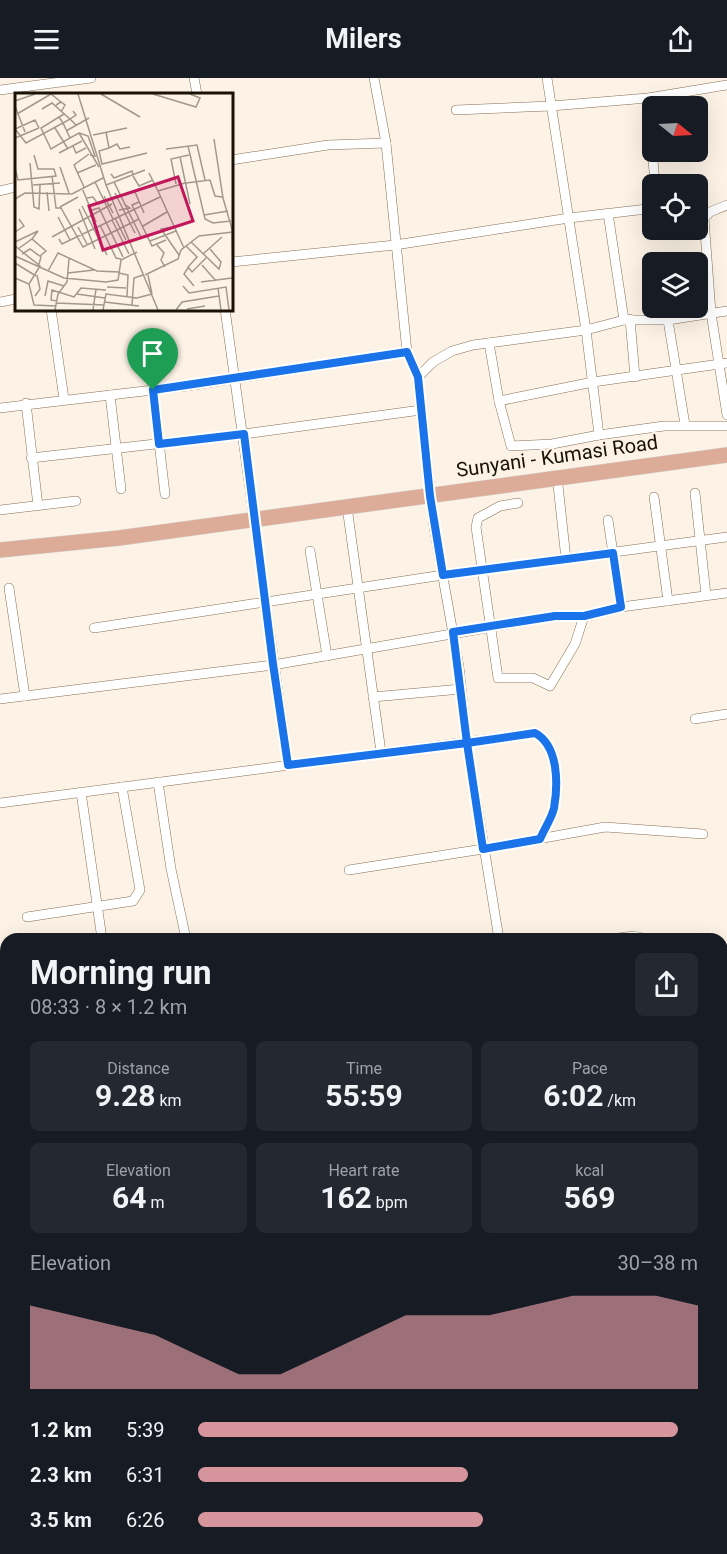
<!DOCTYPE html>
<html lang="en">
<head>
<meta charset="utf-8">
<style>
  body { margin:0; font-family:Roboto,sans-serif; background:#242831; color:#f1f3f6; height:100vh; display:flex; flex-direction:column; font-size:22px; white-space:nowrap }
  * { box-sizing:border-box; margin:0 }
  p { font-size:20px; color:#9ea1a6 }
  .icon { flex:none; width:33px; height:33px; fill:none; stroke:currentColor; stroke-width:2; stroke-linecap:round; stroke-linejoin:round }
  .map { position:relative; flex:1; overflow:hidden }
  .side { position:absolute; left:0px; top:855px; width:728px; height:621px; display:flex; flex-direction:column; background:#171b24; border-radius:18px 18px 0 0; box-shadow:0 6px 24px #0002 }
  .side>* { flex:none }
  .needle { width:39px; rotate:108deg }
  .controls { position:absolute; left:642px; top:18px; display:grid; gap:12px }
  .controls a { display:grid; place-items:center; width:66px; height:66px; border-radius:9px; background:#171b24; box-shadow:0 6px 24px #0002; font-size:30px }
  .pin { position:absolute; display:grid; place-items:center; width:51px; height:51px; color:#fff; margin:-62px -26px; border-radius:50% 50% 50% 0; rotate:-45deg; box-shadow:0 0 6px #0007 }
  .pin .icon { rotate:45deg }
  .round { display:grid; place-items:center; flex:none; width:63px; height:63px; border-radius:9px; background:#242831 }
  .headline { display:flex; align-items:center; justify-content:space-between; height:102px; padding:0 30px }
  h1 { font-size:33px; font-weight:700; line-height:45px }
  .figures { display:grid; grid-template-columns:repeat(3,1fr); gap:9px; height:102px; padding:6px 30px }
  .figures div { display:grid; align-content:center; border-radius:9px; background:#242831; text-align:center }
  .figures b { font-size:30px; font-weight:700 }
  .figures small { font-size:16px; font-weight:400 }
  .figures p { font-size:16px }
  .chart { height:168px; padding:12px 30px }
  .chart p { display:flex; justify-content:space-between }
  .chart svg { width:100%; height:108px; margin-top:6px; fill:#d6959d; opacity:.7 }
  ul { padding:0 30px; list-style:none; font-size:20px }
  li { display:grid; grid-template-columns:96px 72px 1fr; align-items:center; height:45px }
  li i { height:15px; border-radius:8px; background:#d6959d }
  header { display:flex; justify-content:space-between; align-items:center; height:78px; padding:0 30px; background:#171b24; font-size:27px; font-weight:700 }
  .map>svg:first-child { display:block }
  .lines { fill:none; stroke-linecap:round; stroke-linejoin:round }
  .street-casing { stroke:#857053; stroke-width:10 }
  .primary-casing { stroke:#d6d4d2; stroke-width:16 }
  .street { stroke:#fff; stroke-width:9 }
  .primary { stroke:#ddac98; stroke-width:15 }
  .route-casing { stroke:#fff; stroke-width:12 }
  .route { stroke:#1a73e8; stroke-width:8 }
  .labels { text-anchor:middle; dominant-baseline:central; stroke-width:4.5; stroke-linejoin:round; paint-order:stroke }
  .street-label { font-size:20px; fill:#1a1207; stroke:#fcf2e5 }
  .inset-road { fill:none; stroke:#a2988c; stroke-width:1.5 }
  .view { fill:#c2185b; fill-opacity:0.15; stroke:#c2185b; stroke-width:3 }
  .inset-edge { fill:none; stroke:#1a1207; stroke-width:3 }
</style>
</head>
<body>
<header><svg class="icon" aria-label="menu" viewBox="0 0 24 24"><path d="M4 6h16M4 12h16M4 18h16"/></svg>Milers<svg class="icon" aria-label="share" viewBox="0 0 24 24"><path d="M12 15V3M7 8l5-5 5 5M5 13v7h14v-7"/></svg></header>
<div class="map">
<svg width="727" height="1476" viewBox="0 0 727 1476">
  <rect width="100%" height="100%" fill="#fcf2e5"/>
  <g class="lines">
    <defs>
      <g id="street">
        <polyline points="194,0 197,16"/>
        <polyline points="374,0 386,65 407,274 418,299 434,449 459,589 467,665 499,861"/>
        <polyline points="547,0 586,252 599,357 664,348 727,348"/>
        <polyline points="0,12 91,0"/>
        <polyline points="648,20 655,106"/>
        <polyline points="456,32 551,28 648,20 727,7"/>
        <polyline points="231,82 328,67 386,65"/>
        <polyline points="0,113 16,109"/>
        <polyline points="727,127 710,134 704,140 711,235 727,337"/>
        <polyline points="608,135 624,242"/>
        <polyline points="231,184 395,167 569,140 647,131 652,127"/>
        <polyline points="0,224 16,221"/>
        <polyline points="51,231 64,321"/>
        <polyline points="225,231 288,686"/>
        <polyline points="630,241 635,299"/>
        <polyline points="668,242 685,347"/>
        <polyline points="489,265 499,323 511,368 552,366 599,357"/>
        <polyline points="418,299 433,284 452,273 473,267 586,252 624,242 668,242 727,233"/>
        <polyline points="153,312 165,416"/>
        <polyline points="110,317 121,411"/>
        <polyline points="499,323 593,304 727,285"/>
        <polyline points="26,325 38,428"/>
        <polyline points="0,330 187,308 407,274"/>
        <polyline points="31,380 244,356 421,332"/>
        <polyline points="557,398 566,481"/>
        <polyline points="695,415 706,517"/>
        <polyline points="654,419 668,523"/>
        <polyline points="518,425 500,428 478,440 476,449 498,600 533,600 550,608 575,566 584,538"/>
        <polyline points="347,429 381,674"/>
        <polyline points="0,432 76,423"/>
        <polyline points="608,442 621,529"/>
        <polyline points="310,473 327,578"/>
        <polyline points="9,510 25,618"/>
        <polyline points="94,550 443,497 727,459"/>
        <polyline points="373,619 461,611"/>
        <polyline points="0,621 273,587 555,538 584,538 621,529 727,515"/>
        <polyline points="695,641 727,636"/>
        <polyline points="158,704 171,791 186,861"/>
        <polyline points="81,714 102,861"/>
        <path d="M0,725L535,655C559,668 558,707 554,730C552,740 544,751 540,761"/>
        <polyline points="349,792 483,771 605,749 703,756"/>
        <polyline points="27,839 133,823 140,812 122,709"/>
        <polyline points="610,861 634,858 647,861"/>
        <polyline points="722,877 727,876"/>
        <polyline points="0,966 6,966"/>
        <polyline points="722,1085 727,1085"/>
        <polyline points="0,1157 6,1156"/>
        <polyline points="722,1417 727,1418"/>
        <polyline points="616,1476 617,1470"/>
      </g>
      <polyline id="primary" points="0,472 119,460 727,377"/>
    </defs>
    <use href="#street" class="street-casing"/>
    <use href="#primary" class="primary-casing"/>
    <use href="#street" class="street"/>
    <use href="#primary" class="primary"/>
  </g>
  <g class="lines">
    <defs>
      <path id="route" d="M153,312L159,366L244,356L273,586L288,687L467,665L483,771L540,761C544,751 552,740 554,730C558,707 559,668 535,655L467,665L453,554L555,538H584L621,529L613,475L443,497L430,418L418,299L407,274L153,312"/>
    </defs>
    <use href="#route" class="route-casing"/>
    <use href="#route" class="route"/>
  </g>
  <g class="labels">
    <g class="street-label">
      <text transform="translate(557 378) rotate(-8)">Sunyani - Kumasi Road</text>
    </g>
  </g>
  <g transform="translate(15 15)">
    <rect width="218" height="218" fill="#fcf2e5"/>
    <path class="inset-road" d="M63,1L91,92L143,217M86,1L125,24M138,1L181,14L185,5L175,1M0,8L20,1M41,12L46,9L50,12L46,19M0,13L10,39M27,16L37,10L55,26L61,22L58,18M2,21L36,1L46,9M49,21L26,35L36,56L55,45L48,30L55,26L61,32M40,35L53,56M0,36L11,50L48,30L44,24M0,36L20,27L24,35M51,38L74,25M91,39L94,55L84,58L87,71L132,60M64,40L73,43L80,63L75,62M78,42L112,35M0,45L24,35M55,45L64,40L84,74M199,46L208,105L217,136L218,186M58,53L61,60L71,55M173,53L190,126L198,130L216,128M94,55L102,51L105,56L115,54M151,56L182,52L190,87M44,60L67,48M165,64L175,111M15,70L19,114L24,116L25,92M45,74L54,100M0,75L3,87L41,83L39,76H23L19,62M62,80L81,72M134,80L143,98M96,81L99,85L117,78L118,82M37,83L41,115H46L68,154L124,126M118,83L124,93L138,87M80,89L98,126M99,89L130,77M171,90L195,87L200,103L207,104M161,91L156,66L174,62M18,92L45,90M91,92L99,89L127,146M69,94L59,72L74,61M67,95L81,129M32,99L34,118M120,99L129,120M100,100L120,140M89,103L98,120M72,105L78,104L83,111L95,106M0,106L10,100L57,101L88,85M124,109L117,112L137,153L151,147M67,113L92,162M45,114L63,104M64,116L80,156M77,117L84,115L108,164M104,117L115,115L109,111M189,122L213,118M43,124L55,147M100,125L111,147M97,127L114,161M85,132L101,165L106,166M128,133L152,119M63,134L72,151M158,134L146,136L164,162M0,139L9,133L4,126M37,144L97,111M44,146L47,151L145,104M135,148L161,138M0,149L23,138L17,146M176,149L204,176L206,169L195,156M142,152L149,160L146,167L150,174M0,153L25,173L14,191M171,153L182,164L173,174L177,179L191,165M169,155L143,98L170,90M3,156L17,146L31,158L25,163M7,161L15,156L26,164L24,171M188,161L207,144M0,163L49,185L91,189L103,187L106,167L122,159M0,170L21,183M187,172L201,188M173,175L169,181L179,193M33,178L43,160L82,178L104,179M53,180L79,177M104,180L113,182L112,203M130,182L163,166L166,157L184,143L218,139M133,182L137,201M0,185L14,191L19,212L41,213M186,189L217,185M168,193L174,200L211,194L214,217M92,194L111,195M203,195L206,217M62,201L90,205M20,203L25,196L22,182M30,203L33,188L49,193M42,208L36,207L37,197L59,204L66,195L91,197M89,209L124,213M41,210L89,212M117,212L119,185L128,182M172,216L190,213M40,217L43,201L52,189L54,166M78,217L81,196M88,217L91,201L122,205L137,201M161,217L167,209L204,203"/>
    <path class="view" d="M163,84L178,128L88,157L74,113Z"/>
    <rect width="218" height="218" class="inset-edge"/>
  </g>
</svg>
<div class="controls">
<a><svg class="needle" viewBox="-14 -14 28 28"><path d="M0-13l5 13h-10z" fill="#e53935"/><path d="M0 13l5-13h-10z" fill="#9ea1a6"/></svg></a>
<a><svg class="icon" aria-label="locate" viewBox="0 0 24 24"><circle cx="12" cy="12" r="6"/><path d="M12 2v4M12 18v4M2 12h4M18 12h4"/></svg></a>
<a><svg class="icon" aria-label="layers" viewBox="0 0 24 24"><path d="M12 4l9 5-9 5-9-5zM3 14l9 5 9-5"/></svg></a>
</div>
<div class="pin" style="left:153px;top:312px;background:#1e9e55"><svg class="icon" aria-label="arrive" viewBox="0 0 24 24"><path d="M6 21V4h12l-3 4 3 4H6"/></svg></div>
<section class="side">
<div class="headline"><div><h1>Morning run</h1><p>08:33 · 8 × 1.2 km</p></div><a class="round"><svg class="icon" aria-label="share" viewBox="0 0 24 24"><path d="M12 15V3M7 8l5-5 5 5M5 13v7h14v-7"/></svg></a></div>
<div class="figures">
<div><p>Distance</p><b>9.28<small> km</small></b></div>
<div><p>Time</p><b>55:59</b></div>
<div><p>Pace</p><b>6:02<small> /km</small></b></div>
</div>
<div class="figures">
<div><p>Elevation</p><b>64<small> m</small></b></div>
<div><p>Heart rate</p><b>162<small> bpm</small></b></div>
<div><p>kcal</p><b>569</b></div>
</div>
<div class="chart"><p><span>Elevation</span>30–38 m</p>
<svg viewBox="0 0 160 44" preserveAspectRatio="none"><path d="M0 44V10L10 14L20 18L30 22L40 30L50 38L60 38L70 30L80 22L90 14L100 14L110 14L120 10L130 6L140 6L150 6L160 10V44z"/></svg>
</div>
<ul>
<li><b>1.2 km</b>5:39<i style="width:96%"></i></li>
<li><b>2.3 km</b>6:31<i style="width:54%"></i></li>
<li><b>3.5 km</b>6:26<i style="width:57%"></i></li>
</ul>
</section>
</div>
</body>
</html>
